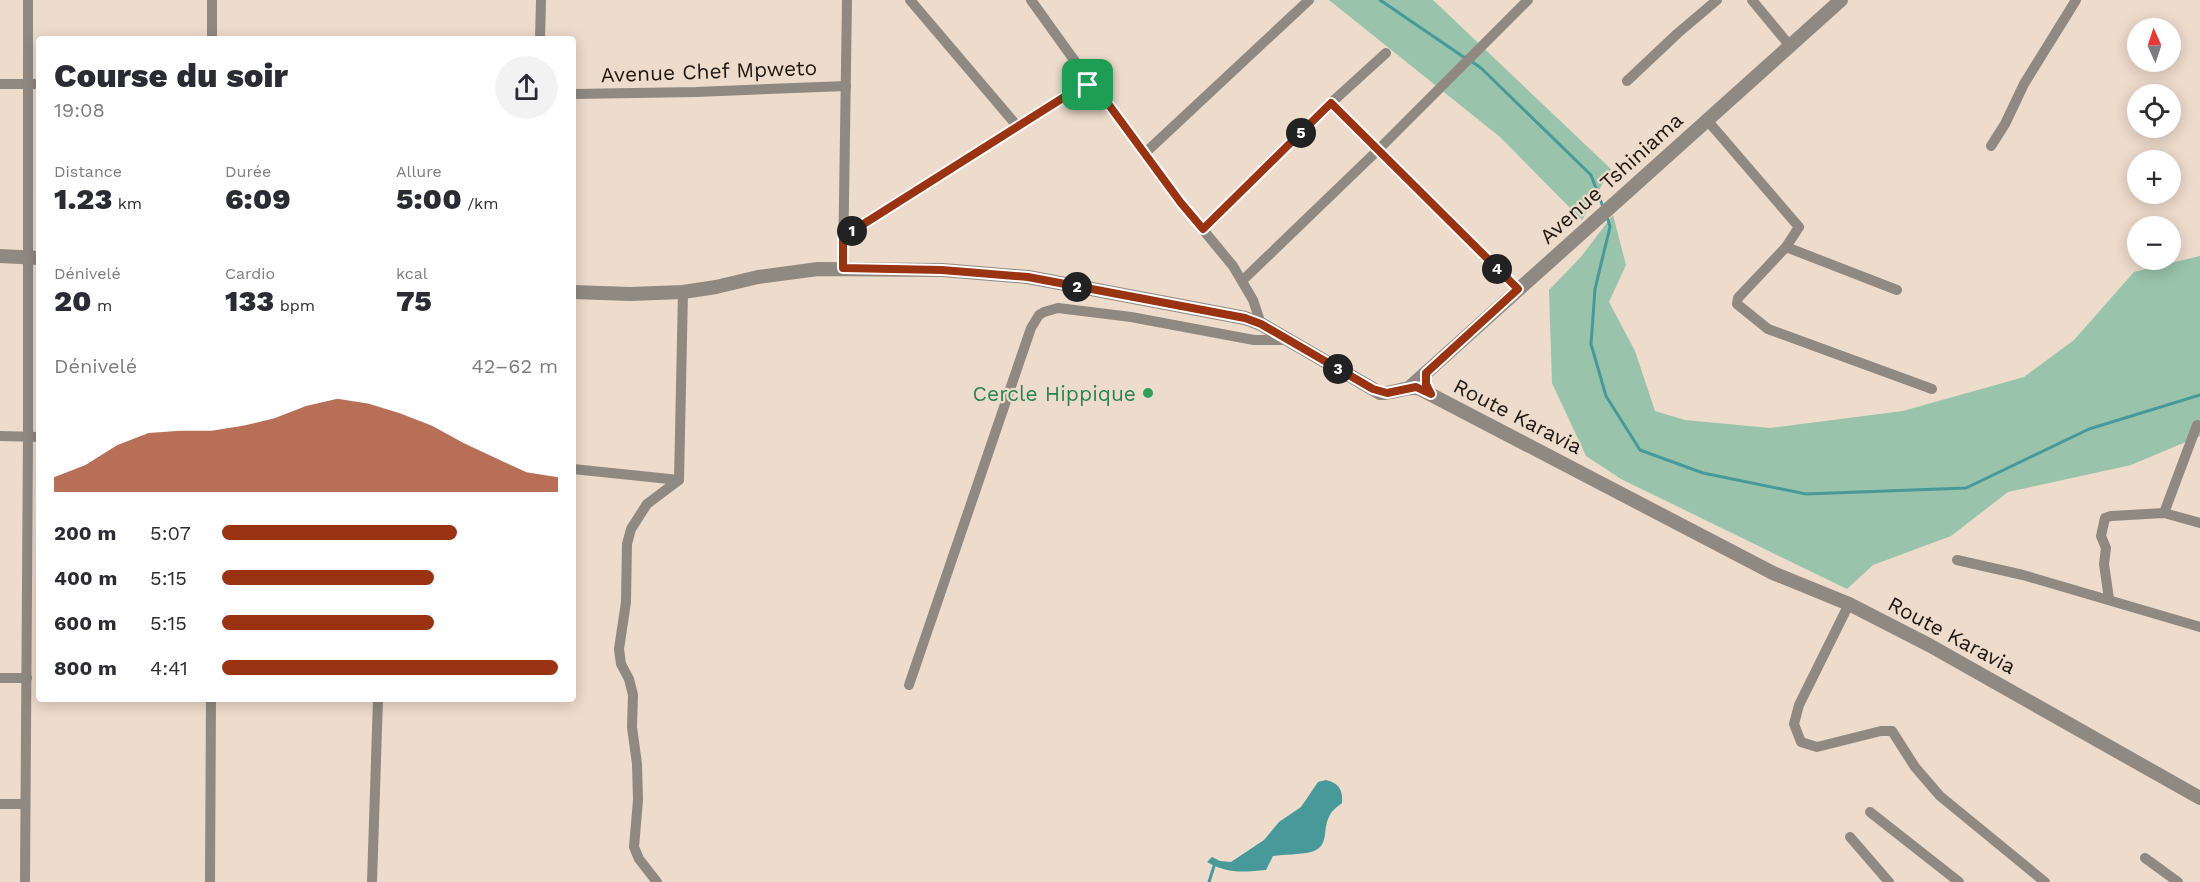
<!DOCTYPE html>
<html lang="fr">
<head>
<meta charset="utf-8">
<style>
  body { margin:0; font-family:"Work Sans",sans-serif; background:#f2f2f3; color:#2b2b33; height:100vh; display:flex; flex-direction:column; font-size:22px; white-space:nowrap }
  * { box-sizing:border-box; margin:0 }
  p { font-size:20px; color:#7c7c81 }
  .icon { flex:none; width:33px; height:33px; fill:none; stroke:currentColor; stroke-width:2; stroke-linecap:round; stroke-linejoin:round }
  .map { position:relative; flex:1; overflow:hidden }
  .sheet { position:absolute; left:36px; top:36px; width:540px; height:666px; display:flex; flex-direction:column; background:#fff; border-radius:6px; box-shadow:0 3px 15px #0003 }
  .sheet>* { flex:none }
  .needle { width:39px; rotate:357deg }
  .tools { position:absolute; left:2127px; top:18px; display:grid; gap:12px }
  .tools a { display:grid; place-items:center; width:54px; height:54px; border-radius:50%; background:#fff; box-shadow:0 3px 15px #0003; font-size:30px }
  .pin { position:absolute; display:grid; place-items:center; width:51px; height:51px; color:#fff; margin:-26px; border-radius:12px; box-shadow:0 3px 9px #0006 }
  .km { position:absolute; width:30px; height:30px; margin:-15px; border-radius:50%; background:#222; color:#fff; font-size:16px; line-height:30px; text-align:center }
  .round { display:grid; place-items:center; flex:none; width:63px; height:63px; border-radius:32px; background:#f2f2f3 }
  .head { display:flex; align-items:center; justify-content:space-between; height:102px; padding:0 18px }
  h1 { font-size:33px; font-weight:800; line-height:45px }
  .stats { display:grid; grid-template-columns:repeat(3,1fr); gap:9px; height:102px; padding:6px 18px }
  .stats div { display:grid; align-content:center }
  .stats b { font-size:30px; font-weight:800 }
  .stats small { font-size:16px; font-weight:400 }
  .stats p { font-size:16px }
  .chart { height:168px; padding:12px 18px }
  .chart p { display:flex; justify-content:space-between }
  .chart svg { width:100%; height:108px; margin-top:6px; fill:#9a3312; opacity:.7 }
  ul { padding:0 18px; list-style:none; font-size:20px }
  li { display:grid; grid-template-columns:96px 72px 1fr; align-items:center; height:45px }
  li i { height:15px; border-radius:8px; background:#9a3312 }
  .map>svg:first-child { display:block }
  .green { fill:#99c3ab }
  .water { fill:#47999a }
  .lines { fill:none; stroke-linecap:round; stroke-linejoin:round }
  .stream { stroke:#47999a; stroke-width:3 }
  .minor { stroke:#8f8981; stroke-width:10 }
  .tertiary { stroke:#8f8981; stroke-width:14 }
  .route-casing { stroke:#fff; stroke-width:12 }
  .route { stroke:#9a3312; stroke-width:8 }
  .leisure-dot { fill:#2e9e5b; stroke:#eddbcc; stroke-width:2 }
  .labels { text-anchor:middle; dominant-baseline:central; stroke-width:4.5; stroke-linejoin:round; paint-order:stroke }
  .street-label { font-size:21px; fill:#1d1712; stroke:#eddbcc }
  .leisure-label { font-size:21px; fill:#27864d; stroke:#eddbcc; text-anchor:end }
</style>
</head>
<body>
<div class="map">
<svg width="2200" height="882" viewBox="0 0 2200 882">
  <rect width="100%" height="100%" fill="#eddbcc"/>
  <g class="green">
    <polygon points="1329,0 1433,0 1611,169 1582,220 1500,137"/>
    <polygon points="1613,215 1626,265 1609,302 1635,351 1655,411 1685,420 1770,428 1903,411 2024,377 2074,340 2134,272 2200,256 2200,436 2131,465 2008,492 1951,536 1873,565 1847,589 1621,479 1586,456 1552,383 1549,290 1580,258"/>
  </g>
  <path class="water" d="M1326,780C1339,783 1343,790 1342,803C1337,807 1331,811 1329,817C1322,830 1330,847 1311,852C1299,855 1285,854 1273,856L1266,870C1243,872 1228,874 1207,862L1212,857L1220,861L1231,862L1264,840L1279,822L1301,807L1318,782Z"/>
  <g class="lines">
    <g class="stream">
      <polyline points="1380,0 1465,58"/>
      <polyline points="1471,61 1481,68 1591,175 1603,207"/>
      <polyline points="1607,216 1610,227 1595,289 1591,344 1606,396 1640,450 1703,473 1806,494 1966,488 2089,429 2200,395"/>
      <polyline points="1209,882 1214,866"/>
    </g>
    <g class="minor">
      <polyline points="910,0 1018,127"/>
      <polyline points="1031,0 1092,85"/>
      <polyline points="1752,0 1790,46"/>
      <polyline points="212,39 212,0"/>
      <polyline points="540,39 541,0"/>
      <polyline points="1627,81 1678,33 1717,0"/>
      <polyline points="0,84 39,84"/>
      <polyline points="573,94 696,92 846,86"/>
      <polyline points="1331,103 1518,289"/>
      <polyline points="1707,120 1799,227 1786,247 1738,298 1737,304 1768,329 1932,389"/>
      <polyline points="1991,146 2005,124 2024,84 2076,0"/>
      <polyline points="1144,154 1309,0"/>
      <polyline points="1203,229 1331,103 1386,53"/>
      <polyline points="843,237 1077,89 1092,85 1098,90 1181,203 1233,266 1253,300 1261,324"/>
      <polyline points="1786,247 1897,290"/>
      <polyline points="843,268 847,0"/>
      <polyline points="1243,280 1378,150 1528,0"/>
      <polyline points="0,436 39,437"/>
      <polyline points="573,469 679,480"/>
      <polyline points="2164,513 2197,425"/>
      <polyline points="1957,560 2023,575 2200,627"/>
      <polyline points="2109,599 2104,564 2106,548 2101,536 2105,518 2111,516 2164,513 2200,523"/>
      <polyline points="1849,604 1799,705 1794,724 1801,742 1817,747 1881,731 1892,731 1915,767 1940,796 2045,882"/>
      <polyline points="0,678 27,678"/>
      <polyline points="909,685 1031,328 1039,315 1044,312 1058,308 1131,317 1254,340 1288,340"/>
      <polyline points="0,804 25,804"/>
      <polyline points="1870,812 1959,882"/>
      <polyline points="1850,837 1889,882"/>
      <polyline points="2145,858 2178,882"/>
      <polyline points="25,882 28,437 28,0"/>
      <polyline points="210,882 211,699"/>
      <polyline points="372,882 378,699"/>
      <polyline points="657,882 639,859 634,847 638,800 637,764 632,727 633,695 629,679 621,664 619,649 626,602 627,544 631,529 647,504 679,480 683,292"/>
    </g>
    <g class="tertiary">
      <polyline points="0,256 39,258"/>
      <path d="M573,292L630,294L683,292L716,287L758,277L818,269L942,270L1028,277L1245,318L1261,324L1380,393C1394,394 1408,385 1420,389L1773,573L1849,604L1929,645L2200,798"/>
      <polyline points="1409,388 1841,0"/>
    </g>
  </g>
  <g class="lines">
    <defs>
      <polygon id="route" points="1088,85 1092,85 1098,90 1181,203 1203,229 1331,103 1518,289 1426,373 1426,384 1431,394 1416,387 1387,393 1373,389 1261,324 1245,318 1028,277 942,270 843,268 843,237 1077,89"/>
    </defs>
    <use href="#route" class="route-casing"/>
    <use href="#route" class="route"/>
  </g>
  <circle class="leisure-dot" cx="1148" cy="393" r="6"/>
  <g class="labels">
    <g class="street-label">
      <text transform="translate(709 71) rotate(-2)">Avenue Chef Mpweto</text>
      <text transform="translate(1611 178) rotate(-42)">Avenue Tshiniama</text>
      <text transform="translate(1518 416) rotate(27)">Route Karavia</text>
      <text transform="translate(1952 635) rotate(28)">Route Karavia</text>
    </g>
    <g class="leisure-label">
      <text x="1136" y="393">Cercle Hippique</text>
    </g>
  </g>
</svg>
<div class="tools">
<a><svg class="needle" viewBox="-14 -14 28 28"><path d="M0-13l5 13h-10z" fill="#e53935"/><path d="M0 13l5-13h-10z" fill="#7c7c81"/></svg></a>
<a><svg class="icon" aria-label="locate" viewBox="0 0 24 24"><circle cx="12" cy="12" r="6"/><path d="M12 2v4M12 18v4M2 12h4M18 12h4"/></svg></a>
<a>+</a>
<a>−</a>
</div>
<div class="pin" style="left:1088px;top:85px;background:#1e9e55"><svg class="icon" aria-label="arrive" viewBox="0 0 24 24"><path d="M6 21V4h12l-3 4 3 4H6"/></svg></div>
<b class="km" style="left:852px;top:231px">1</b>
<b class="km" style="left:1077px;top:287px">2</b>
<b class="km" style="left:1338px;top:369px">3</b>
<b class="km" style="left:1497px;top:269px">4</b>
<b class="km" style="left:1301px;top:133px">5</b>
<section class="sheet">
<div class="head"><div><h1>Course du soir</h1><p>19:08</p></div><a class="round"><svg class="icon" aria-label="share" viewBox="0 0 24 24"><path d="M12 15V3M7 8l5-5 5 5M5 13v7h14v-7"/></svg></a></div>
<div class="stats">
<div><p>Distance</p><b>1.23<small> km</small></b></div>
<div><p>Durée</p><b>6:09</b></div>
<div><p>Allure</p><b>5:00<small> /km</small></b></div>
</div>
<div class="stats">
<div><p>Dénivelé</p><b>20<small> m</small></b></div>
<div><p>Cardio</p><b>133<small> bpm</small></b></div>
<div><p>kcal</p><b>75</b></div>
</div>
<div class="chart"><p><span>Dénivelé</span>42–62 m</p>
<svg viewBox="0 0 160 44" preserveAspectRatio="none"><path d="M0 44V38L10 33L20 25L30 20L40 19L50 19L60 17L70 14L80 9L90 6L100 8L110 12L120 17L130 24L140 30L150 36L160 38V44z"/></svg>
</div>
<ul>
<li><b>200 m</b>5:07<i style="width:70%"></i></li>
<li><b>400 m</b>5:15<i style="width:63%"></i></li>
<li><b>600 m</b>5:15<i style="width:63%"></i></li>
<li><b>800 m</b>4:41<i style="width:100%"></i></li>
</ul>
</section>
</div>
</body>
</html>
